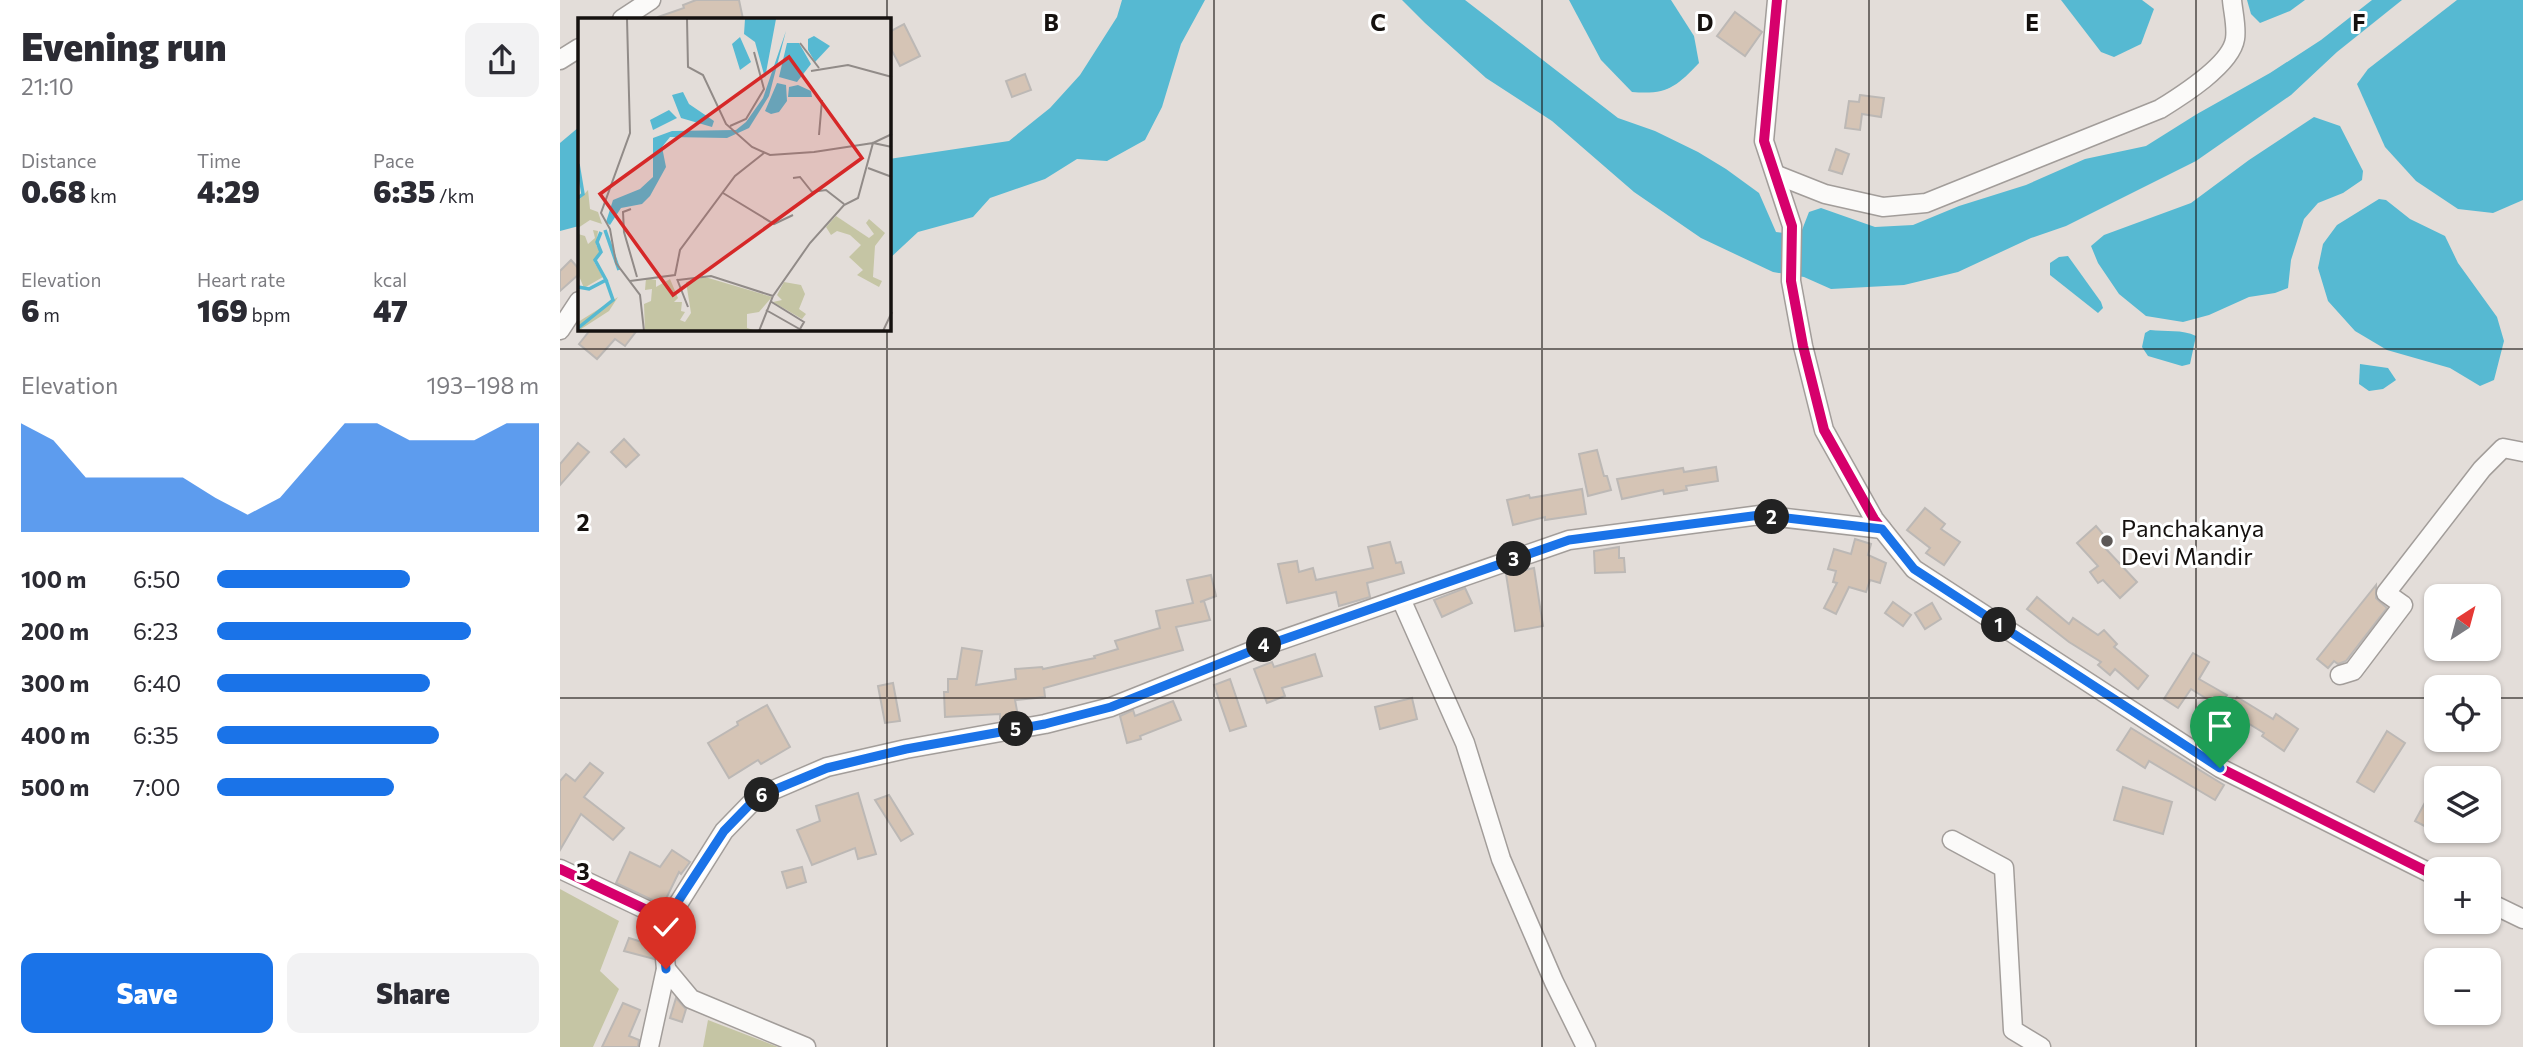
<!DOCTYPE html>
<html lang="en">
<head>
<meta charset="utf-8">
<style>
  body { margin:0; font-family:Commissioner,sans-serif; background:#f2f2f3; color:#2b2b33; height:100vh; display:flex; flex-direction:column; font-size:26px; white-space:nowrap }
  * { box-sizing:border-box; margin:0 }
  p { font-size:23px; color:#7c7c81 }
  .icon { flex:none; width:38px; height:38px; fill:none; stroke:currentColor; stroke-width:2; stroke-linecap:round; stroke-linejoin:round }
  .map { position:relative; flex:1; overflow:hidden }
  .panel { display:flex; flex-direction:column; background:#fff; width:560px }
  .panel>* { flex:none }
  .needle { width:46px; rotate:36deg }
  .fabs { position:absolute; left:1864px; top:584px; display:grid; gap:14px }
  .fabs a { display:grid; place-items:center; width:77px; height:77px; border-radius:14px; background:#fff; box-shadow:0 2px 5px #0004; font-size:35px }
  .pin { position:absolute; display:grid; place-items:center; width:60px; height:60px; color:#fff; margin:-72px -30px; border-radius:50% 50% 50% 0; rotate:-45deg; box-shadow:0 0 7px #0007 }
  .pin .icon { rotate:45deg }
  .km { position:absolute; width:35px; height:35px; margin:-18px; border-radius:50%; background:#222; color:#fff; font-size:19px; line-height:35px; text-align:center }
  .round { display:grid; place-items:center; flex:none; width:74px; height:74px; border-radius:14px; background:#f2f2f3 }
  .head { display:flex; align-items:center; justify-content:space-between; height:119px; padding:0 21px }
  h1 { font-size:38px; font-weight:800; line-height:52px }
  .figures { display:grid; grid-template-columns:repeat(3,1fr); gap:10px; height:119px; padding:7px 21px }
  .figures div { display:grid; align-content:center }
  .figures b { font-size:30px; font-weight:800 }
  .figures small { font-size:19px; font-weight:400 }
  .figures p { font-size:19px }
  .chart { height:196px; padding:14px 21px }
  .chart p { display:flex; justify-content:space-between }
  .chart svg { width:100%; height:126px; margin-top:7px; fill:#1a73e8; opacity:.7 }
  .action { display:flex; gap:14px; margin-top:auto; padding:14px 21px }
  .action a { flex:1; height:80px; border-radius:14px; background:#1a73e8; color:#fff; font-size:28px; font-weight:800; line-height:80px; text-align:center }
  .action a+a { background:#f2f2f3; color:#2b2b33 }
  ul { padding:0 21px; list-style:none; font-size:23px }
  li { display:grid; grid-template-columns:112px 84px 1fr; align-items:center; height:52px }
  li i { height:18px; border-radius:9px; background:#1a73e8 }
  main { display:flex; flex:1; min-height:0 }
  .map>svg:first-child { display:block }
  .green { fill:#c5c5a4 }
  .water { fill:#56b9d2 }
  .building { fill:#d5c4b5; stroke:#bcb8b5; stroke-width:2 }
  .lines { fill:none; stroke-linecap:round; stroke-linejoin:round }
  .minor-casing { stroke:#a29d9a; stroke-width:21 }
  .minor { stroke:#fbfaf9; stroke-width:18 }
  .cycleway-casing { stroke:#fff; stroke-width:15 }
  .cycleway { stroke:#d6006c; stroke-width:10 }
  .route-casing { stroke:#fff; stroke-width:14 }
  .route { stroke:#1a73e8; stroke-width:9 }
  .grid { fill:none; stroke:#15110f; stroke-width:2; stroke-opacity:0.55 }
  .poi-dot { fill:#5d5856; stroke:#fff; stroke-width:2.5 }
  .labels { text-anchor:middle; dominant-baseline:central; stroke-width:6; stroke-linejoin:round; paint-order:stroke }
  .poi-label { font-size:24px; fill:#15110f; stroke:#fff; text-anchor:start }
  .inset-river { fill:none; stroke:#56b9d2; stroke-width:3.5 }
  .inset-road { fill:none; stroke:#918b88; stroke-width:2 }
  .view { fill:#d62828; fill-opacity:0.15; stroke:#d62828; stroke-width:3.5 }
  .inset-edge { fill:none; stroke:#15110f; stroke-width:3.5 }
  .grid-label { font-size:23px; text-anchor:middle; font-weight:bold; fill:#15110f; stroke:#fff; stroke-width:6; stroke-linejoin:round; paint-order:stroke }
</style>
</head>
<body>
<main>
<section class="panel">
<div class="head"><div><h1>Evening run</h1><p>21:10</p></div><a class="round"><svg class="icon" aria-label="share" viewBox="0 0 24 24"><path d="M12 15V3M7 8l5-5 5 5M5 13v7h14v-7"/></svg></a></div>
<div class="figures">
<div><p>Distance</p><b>0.68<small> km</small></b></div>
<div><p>Time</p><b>4:29</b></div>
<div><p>Pace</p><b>6:35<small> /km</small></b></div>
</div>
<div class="figures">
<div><p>Elevation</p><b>6<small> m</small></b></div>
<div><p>Heart rate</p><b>169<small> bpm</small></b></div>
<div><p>kcal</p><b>47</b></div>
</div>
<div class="chart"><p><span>Elevation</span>193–198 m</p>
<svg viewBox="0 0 160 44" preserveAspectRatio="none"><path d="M0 44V6L10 12L20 25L30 25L40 25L50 25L60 32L70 38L80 32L90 19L100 6L110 6L120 12L130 12L140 12L150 6L160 6V44z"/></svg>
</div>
<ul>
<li><b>100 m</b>6:50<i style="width:60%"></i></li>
<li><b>200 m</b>6:23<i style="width:79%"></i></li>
<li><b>300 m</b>6:40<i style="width:66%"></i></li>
<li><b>400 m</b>6:35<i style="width:69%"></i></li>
<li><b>500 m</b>7:00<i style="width:55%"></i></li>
</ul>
<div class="action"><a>Save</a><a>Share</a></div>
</section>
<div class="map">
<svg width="1963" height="1047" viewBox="0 0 1963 1047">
  <rect width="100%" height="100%" fill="#e3ddd9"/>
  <g class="green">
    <polygon points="0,889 59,921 40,971 59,989 33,1047 0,1047"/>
    <polygon points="148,1020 218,1047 143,1047"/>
  </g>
  <g class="water">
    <polygon points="562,0 645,0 621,44 602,107 585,140 547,161 517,159 485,179 430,198 413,217 358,232 329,259 329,159 449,141 490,108 520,75 557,17"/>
    <polygon points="842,0 905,0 1058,118 1095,131 1138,152 1166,169 1199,193 1216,232 1240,235 1249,212 1261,208 1315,227 1353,225 1399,206 1466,185 1525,159 1586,146 1637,114 1710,73 1761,40 1812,0 1842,0 1777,52 1731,95 1636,161 1506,226 1471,238 1398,272 1344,285 1271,289 1244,277 1213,272 1141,238 1074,192 992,121 926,78 865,23"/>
    <path d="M1009,0H1111L1134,36L1139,63C1116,87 1107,95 1072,92L1041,60Z"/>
    <polygon points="1501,0 1582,0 1594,9 1581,44 1554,57 1541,52"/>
    <polygon points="1687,0 1745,0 1730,11 1700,23 1691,14"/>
    <polygon points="1897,0 1963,0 1963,200 1933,213 1898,209 1856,181 1825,147 1797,84 1808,69"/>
    <polygon points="1754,117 1780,126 1803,171 1802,180 1783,193 1758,203 1744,219 1731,260 1728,288 1715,293 1689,297 1649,315 1623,322 1586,316 1559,294 1538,263 1531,246 1544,235 1631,203 1689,160"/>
    <polygon points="19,127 19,226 0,231 0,143"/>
    <polygon points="1819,199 1826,200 1850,219 1885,236 1898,263 1937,317 1944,341 1934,380 1920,386 1890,368 1827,350 1795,331 1768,301 1758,268 1763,244 1777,225"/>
    <polygon points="1508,256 1541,302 1543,308 1538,313 1490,275 1490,263 1499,257"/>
    <path d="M1590,330C1606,332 1622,329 1636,336L1630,364L1622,366L1588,356L1582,347L1585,333Z"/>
    <polygon points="1800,364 1828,368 1836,380 1823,389 1809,391 1799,384"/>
  </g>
  <g class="building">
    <polygon points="136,0 179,0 183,19 98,19 98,17 124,8 123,5"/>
    <polygon points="1175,12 1202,32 1185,56 1157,36"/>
    <polygon points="344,24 360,56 340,66 329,45 329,32"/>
    <polygon points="465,74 471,90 452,97 446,81"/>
    <polygon points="1300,95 1324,98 1321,117 1302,114 1300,130 1285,128 1289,101 1299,102"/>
    <polygon points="1276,149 1289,154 1282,174 1269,170"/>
    <polygon points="11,260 19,269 19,274 0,291 0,271"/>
    <polygon points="31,329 78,329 65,346 55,339 37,359 19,344"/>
    <polygon points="64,439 79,455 66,467 51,452"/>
    <polygon points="18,443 29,452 0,485 0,464"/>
    <polygon points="1037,450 1044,476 1047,476 1051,490 1028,496 1019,454"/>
    <polygon points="1156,467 1158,481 1126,486 1127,490 1104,494 1103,490 1062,499 1057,479 1123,468 1124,472"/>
    <polygon points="1022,489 1026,514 985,520 985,517 953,525 947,500 969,495 970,498"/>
    <polygon points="1365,508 1385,524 1381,529 1400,542 1384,565 1366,553 1370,548 1347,530"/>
    <polygon points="1536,526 1549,541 1549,546 1546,549 1577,582 1560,598 1543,580 1538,583 1530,572 1538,566 1517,543"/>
    <polygon points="1295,539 1311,544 1308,555 1326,563 1320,583 1310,580 1306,592 1289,587 1276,614 1264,608 1277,583 1273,582 1276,571 1268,569 1274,549 1291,554"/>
    <polygon points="830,542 836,563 841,562 844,573 807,583 810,597 779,606 776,592 727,603 718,564 737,561 739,572 753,568 756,580 813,568 808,547"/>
    <polygon points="1059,547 1059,558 1064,558 1065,572 1035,573 1034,551"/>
    <polygon points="974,568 983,626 955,631 946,574"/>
    <polygon points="651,575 656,596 640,602 644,601 650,620 616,627 623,650 484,688 485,697 455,700 458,716 440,719 440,714 385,717 384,692 388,692 388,679 397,679 402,648 422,651 416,685 456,679 455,669 482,667 483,669 535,658 534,656 558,649 555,641 600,628 596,611 633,603 627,580"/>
    <polygon points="1816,585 1816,598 1827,608 1786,661 1778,664 1774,661 1768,668 1757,659"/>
    <polygon points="905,588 912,603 882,617 874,600"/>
    <polygon points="1477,597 1509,624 1513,618 1538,635 1544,630 1557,644 1554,647 1588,676 1578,689 1555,669 1550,675 1538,665 1541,662 1509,642 1467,609"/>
    <polygon points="1333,602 1351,615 1343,626 1325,613"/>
    <polygon points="1372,603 1381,619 1365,629 1355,613"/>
    <polygon points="1633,653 1649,662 1639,679 1667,695 1660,707 1631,689 1618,708 1604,699"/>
    <polygon points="755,654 762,676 722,688 725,696 707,703 694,669 712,662 714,667"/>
    <polygon points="670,679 686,726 670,731 654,685"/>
    <polygon points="333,683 340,721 325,723 318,686"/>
    <polygon points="1677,697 1713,719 1716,714 1738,729 1724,751 1702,736 1704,733 1668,711"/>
    <polygon points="852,698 857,719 820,729 815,707"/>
    <polygon points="613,701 621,720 580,736 581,739 567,743 560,716 573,710 575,716"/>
    <polygon points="207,705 230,747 201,764 198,760 169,778 148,743 178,725 177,722"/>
    <polygon points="1571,728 1664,785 1655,800 1589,761 1585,768 1557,750"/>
    <polygon points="1827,731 1845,743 1814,792 1797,782"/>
    <polygon points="30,763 43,773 24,797 64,828 53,840 21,814 0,850 0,781 6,774 15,781"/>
    <polygon points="1876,782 1876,832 1855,821"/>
    <polygon points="1563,787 1612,802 1603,834 1554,820"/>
    <polygon points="298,793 316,854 298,859 295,848 252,865 237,830 260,821 256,806"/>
    <polygon points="329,795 353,834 341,841 315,800"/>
    <polygon points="112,850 130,862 121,874 119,872 103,905 56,883 70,852 100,867"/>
    <polygon points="242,867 246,882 227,888 222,872"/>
    <polygon points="69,938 92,945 94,959 64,951"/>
    <polygon points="116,998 126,1009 122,1022 110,1018"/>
    <polygon points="63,1003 80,1010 69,1036 79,1040 78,1047 42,1047"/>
  </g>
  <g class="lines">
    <defs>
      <g id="minor">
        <polyline points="1217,0 1204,141 1232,226 1231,281 1243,346 1264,430 1314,519 1354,569 1660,768 1876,876"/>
        <polyline points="62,19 91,0"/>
        <polyline points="0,60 19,48"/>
        <path d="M1217,175L1265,194L1323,207L1366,203L1600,109C1621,96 1671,65 1675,39C1677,27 1673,12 1672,0"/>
        <polyline points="0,330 19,301"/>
        <polyline points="841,599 905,743 941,859 994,982 1026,1047"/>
        <polyline points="1780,675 1793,671 1843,605 1826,593 1922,469 1943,448 1963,452"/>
        <polyline points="1392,840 1444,868 1453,1030 1481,1047"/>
        <polyline points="0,869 108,920 164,831 197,797 267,767 346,749 485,724 551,707 704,646 1009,540 1200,515 1322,529"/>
        <polyline points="1928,902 1963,919"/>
        <polyline points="106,969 131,999 246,1047"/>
        <polyline points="89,1047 106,969 102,926 108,920"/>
      </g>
    </defs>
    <use href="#minor" class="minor-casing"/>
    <use href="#minor" class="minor"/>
    <defs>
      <g id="cycleway">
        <polyline points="1217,0 1204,141 1232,226 1231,281 1243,346 1264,430 1314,519 1354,569 1660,768 1876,876"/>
        <polyline points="0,869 108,920 164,831 197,797 267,767 346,749 485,724 551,707 704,646 1009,540 1200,515 1322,529"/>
      </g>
    </defs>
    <use href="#cycleway" class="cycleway-casing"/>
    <use href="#cycleway" class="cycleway"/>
  </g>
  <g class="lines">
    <defs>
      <polyline id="route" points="106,969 102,926 164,831 197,797 267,768 346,749 485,724 551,707 704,646 1009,540 1200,515 1322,529 1354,569 1660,768"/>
    </defs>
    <use href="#route" class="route-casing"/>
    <use href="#route" class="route"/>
  </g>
  <path class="grid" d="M327,0V19M654,0V1047M982,0V1047M1309,0V1047M1636,0V1047M327,329V1047M0,349H1963M0,698H1876M1928,698H1963"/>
  <circle class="poi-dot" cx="1547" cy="541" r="7"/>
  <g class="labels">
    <g class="poi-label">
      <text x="1561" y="527">Panchakanya<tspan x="1561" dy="28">Devi Mandir</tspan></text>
    </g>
  </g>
  <g transform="translate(18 18)">
    <rect width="313" height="313" fill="#e3ddd9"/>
    <path d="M10,172L12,191L20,194L24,206L12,202L0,210V183ZM258,198L291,220L296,216L288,205L291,201L307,215L297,228L295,259L304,263L301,269L279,257L285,252L271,239L283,227L272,217L259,213L253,217L248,209ZM15,212L20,213L18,227L22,233L16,244L25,259L6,270L1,258L0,216L7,218L10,226L17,220ZM127,259L194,279L181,294L169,296V310L179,313H67L66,286L73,283L74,271L67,272L68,260L78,262V269L92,261L100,280L96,284H104L103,293L107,294L102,302L107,304L113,295L108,264ZM206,264L223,267L227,276L221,291L228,296L224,301L195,284L204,282L199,277ZM40,279L31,293L0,313V304Z" fill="#c5c5a4"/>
    <path d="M167,1H198L187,60L177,24L166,16ZM208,13L191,78L171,110L149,120L92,119L84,129L88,149L72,178L64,186L43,190L32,207L28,204L35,182L62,171L75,159V120L94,113L158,112L168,104L185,80ZM236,18L252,28L237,44L230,32V21ZM162,19L173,44L162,52L154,26ZM209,25H221L233,46L219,64L201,59ZM199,65L208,67L209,83L201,94L193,96L187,93ZM220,67L233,73L234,79H210L211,69ZM105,74L111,86L136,103L134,109L103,100L94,77ZM91,92L99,100L75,112L72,102Z" fill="#56b9d2"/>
    <path class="inset-river" d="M0,146L5,176L0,180M27,212L41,252M0,269L11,271L28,262L17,242L23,234L19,224L23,214M0,310L35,282L28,262"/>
    <path class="inset-road" d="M49,1L52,115L23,195L32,211L38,245L62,277L66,313M109,1L110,49L125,57L148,106L174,129L192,137L236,134L295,125L314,116M222,25L241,50M233,53L270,47L314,59M152,108L168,101L186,71L176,34M241,117L244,82M290,150L314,159M215,160L222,159L234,174L248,172L266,186M145,175L196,206L215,197M53,191L45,194L46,214L59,259M99,261L110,289M100,262L133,258L195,278M52,263L97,257L102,232L157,158L186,135M192,283L226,304L222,311M188,292L225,313M181,313L195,278L232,225L266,187L280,180L295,125L314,129M305,313L314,294"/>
    <path class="view" d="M211,39L284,140L95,277L22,176Z"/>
    <rect width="313" height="313" class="inset-edge"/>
  </g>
  <g class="grid-label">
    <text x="491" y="31">B</text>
    <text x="818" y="31">C</text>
    <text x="1145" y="31">D</text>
    <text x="1472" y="31">E</text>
    <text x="1799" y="31">F</text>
    <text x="23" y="531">2</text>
    <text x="23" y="880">3</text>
  </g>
</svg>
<div class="fabs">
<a><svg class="needle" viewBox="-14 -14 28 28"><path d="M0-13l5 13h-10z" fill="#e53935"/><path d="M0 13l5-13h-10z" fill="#7c7c81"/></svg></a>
<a><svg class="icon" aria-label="locate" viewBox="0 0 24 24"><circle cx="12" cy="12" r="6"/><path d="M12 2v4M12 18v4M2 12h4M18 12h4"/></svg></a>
<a><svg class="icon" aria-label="layers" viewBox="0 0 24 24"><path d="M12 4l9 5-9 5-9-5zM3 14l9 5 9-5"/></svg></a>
<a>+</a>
<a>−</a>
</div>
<div class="pin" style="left:1660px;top:768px;background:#1e9e55"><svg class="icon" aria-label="arrive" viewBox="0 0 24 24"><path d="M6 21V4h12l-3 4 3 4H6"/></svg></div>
<div class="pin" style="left:106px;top:969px;background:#d93025"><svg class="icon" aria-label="check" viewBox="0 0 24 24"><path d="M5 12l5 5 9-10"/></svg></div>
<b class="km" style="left:1439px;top:625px">1</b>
<b class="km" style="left:1212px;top:517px">2</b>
<b class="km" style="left:954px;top:559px">3</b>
<b class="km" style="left:704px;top:645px">4</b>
<b class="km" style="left:456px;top:729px">5</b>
<b class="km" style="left:202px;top:795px">6</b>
</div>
</main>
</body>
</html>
